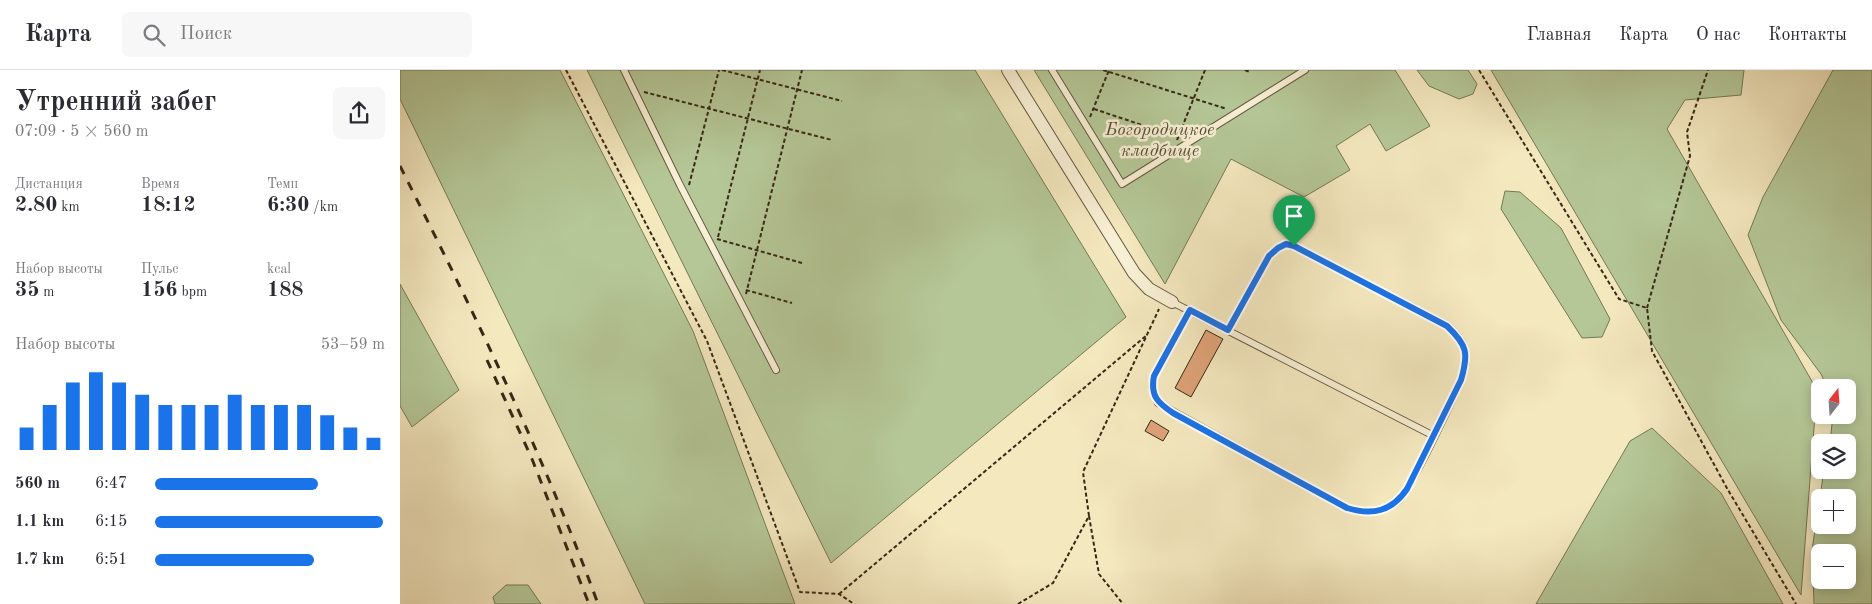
<!DOCTYPE html>
<html lang="ru">
<head>
<meta charset="utf-8">
<style>
  body { margin:0; font-family:"Old Standard TT",serif; background:#f7f7f7; color:#2b2b33; height:100vh; display:flex; flex-direction:column; font-size:19px; white-space:nowrap }
  * { box-sizing:border-box; margin:0 }
  p { font-size:16px; color:#7c7c81 }
  .icon { flex:none; width:28px; height:28px; fill:none; stroke:currentColor; stroke-width:2; stroke-linecap:round; stroke-linejoin:round }
  .map { position:relative; flex:1; overflow:hidden }
  .sheet { display:flex; flex-direction:column; background:#fff; width:400px }
  .sheet>* { flex:none }
  .needle { width:32px; rotate:17deg }
  .controls { position:absolute; left:1411px; top:309px; display:grid; gap:10px }
  .controls a { display:grid; place-items:center; width:45px; height:45px; border-radius:8px; background:#fff; box-shadow:0 2px 12px #0003; font-size:25px }
  .pin { position:absolute; display:grid; place-items:center; width:42px; height:42px; color:#fff; margin:-51px -21px; border-radius:50% 50% 50% 0; rotate:-45deg; box-shadow:0 0 5px #0007 }
  .pin .icon { rotate:45deg }
  .round { display:grid; place-items:center; flex:none; width:52px; height:52px; border-radius:8px; background:#f7f7f7 }
  .headline { display:flex; align-items:center; justify-content:space-between; height:85px; padding:0 15px }
  h1 { font-size:28px; font-weight:800; line-height:38px }
  .metrics { display:grid; grid-template-columns:repeat(3,1fr); gap:8px; height:85px; padding:5px 15px }
  .metrics div { display:grid; align-content:center }
  .metrics b { font-size:21px; font-weight:800 }
  .metrics small { font-size:14px; font-weight:400 }
  .metrics p { font-size:14px }
  .chart { height:140px; padding:10px 15px }
  .chart p { display:flex; justify-content:space-between }
  .chart svg { width:100%; height:90px; margin-top:5px; stroke:#1a73e8; stroke-width:6 }
  ul { padding:0 15px; list-style:none; font-size:16px }
  li { display:grid; grid-template-columns:80px 60px 1fr; align-items:center; height:38px }
  li i { height:12px; border-radius:6px; background:#1a73e8 }
  header { display:flex; align-items:center; gap:30px; box-sizing:border-box; height:70px; padding:0 25px; background:#fff; border-bottom:1px solid #e1e1e2 }
  header strong { font-size:24px }
  nav { display:flex; gap:28px; margin-inline-start:auto; font-size:18px }
  .search { width:350px; height:45px; background:#f7f7f7; display:flex; align-items:center; gap:12px; box-sizing:border-box; padding:0 18px; border-radius:8px; color:#7c7c81; font-size:19px }
  main { display:flex; flex:1; min-height:0 }
  .map>svg:first-child { display:block }
  .green { fill:#b5c797; stroke:#767856; fill-rule:evenodd }
  .building { fill:#dea277; stroke:#372815 }
  .lines { fill:none; stroke-linecap:round; stroke-linejoin:round }
  .lane-casing { stroke:#665840; stroke-width:8 }
  .street-casing { stroke:#665840; stroke-width:14 }
  .path { stroke:#372815; stroke-width:2; stroke-dasharray:4 2.5; stroke-linecap:butt }
  .lane { stroke:#f8f0d5; stroke-width:6 }
  .street { stroke:#f8f0d5; stroke-width:12 }
  .rail { stroke:#372815; stroke-width:3; stroke-dasharray:9 9; stroke-linecap:butt }
  .route-casing { stroke:#fff; stroke-width:10 }
  .route { stroke:#1a73e8; stroke-width:6 }
  .labels { text-anchor:middle; dominant-baseline:central; stroke-width:5; stroke-linejoin:round; paint-order:stroke }
  .park-label { font-size:18px; font-style:italic; fill:#565036; stroke:#f8f0d5 }
</style>
</head>
<body>
<header>
<strong>Карта</strong>
<div class="search"><svg class="icon" aria-label="search" viewBox="0 0 24 24"><circle cx="10" cy="10" r="6"/><path d="M15 15l6 6"/></svg>Поиск</div>
<nav><a>Главная</a><a>Карта</a><a>О нас</a><a>Контакты</a></nav>
</header>
<main>
<section class="sheet">
<div class="headline"><div><h1>Утренний забег</h1><p>07:09 · 5 × 560 m</p></div><a class="round"><svg class="icon" aria-label="share" viewBox="0 0 24 24"><path d="M12 15V3M7 8l5-5 5 5M5 13v7h14v-7"/></svg></a></div>
<div class="metrics">
<div><p>Дистанция</p><b>2.80<small> km</small></b></div>
<div><p>Время</p><b>18:12</b></div>
<div><p>Темп</p><b>6:30<small> /km</small></b></div>
</div>
<div class="metrics">
<div><p>Набор высоты</p><b>35<small> m</small></b></div>
<div><p>Пульс</p><b>156<small> bpm</small></b></div>
<div><p>kcal</p><b>188</b></div>
</div>
<div class="chart"><p><span>Набор высоты</span>53–59 m</p>
<svg viewBox="0 0 160 44" preserveAspectRatio="none"><path d="M5 44V33M15 44V22M25 44V11M35 44V6M45 44V11M55 44V17M65 44V22M75 44V22M85 44V22M95 44V17M105 44V22M115 44V22M125 44V22M135 44V27M145 44V33M155 44V38"/></svg>
</div>
<ul>
<li><b>560 m</b>6:47<i style="width:71%"></i></li>
<li><b>1.1 km</b>6:15<i style="width:99%"></i></li>
<li><b>1.7 km</b>6:51<i style="width:69%"></i></li>
</ul>
</section>
<div class="map">
<svg width="1472" height="534" viewBox="0 0 1472 534">
  <rect width="100%" height="100%" fill="#f4e8bf"/>
  <filter id="stains"><feTurbulence type="fractalNoise" baseFrequency=".004" numOctaves="4"/><feColorMatrix values="0 0 0 0 .2 0 0 0 0 .09 0 0 0 0 .02 0 0 0 .5 -.17"/></filter>
  <radialGradient id="worn" r=".72"><stop offset=".6" stop-color="#630" stop-opacity="0"/><stop offset="1" stop-color="#630" stop-opacity=".3"/></radialGradient>
  <g class="green">
    <polygon points="0,0 160,0 293,261 395,534 245,534 0,29"/>
    <polygon points="187,0 575,0 726,247 431,493"/>
    <polygon points="634,0 995,0 1030,56 986,81 970,54 936,76 950,100 904,127 831,89 765,214"/>
    <polygon points="1017,0 1068,0 1077,14 1073,24 1059,29 1029,16"/>
    <polygon points="1091,0 1344,0 1341,25 1285,30 1267,59 1417,320 1401,525"/>
    <path d="M1433,0H1472V534H1414L1412,480L1424,400H1448V372H1430L1433,345H1448V318L1427,317L1421,304L1381,250L1348,165L1363,127ZM1420,428H1448V455H1420ZM1448,482V510H1420V482Z"/>
    <polygon points="1105,121 1120,122 1161,158 1210,249 1202,267 1182,268 1101,139"/>
    <polygon points="0,214 59,320 12,357 0,336"/>
    <polygon points="1252,358 1321,423 1383,534 1136,534 1230,371"/>
    <polygon points="106,515 128,515 141,534 95,534 93,527"/>
  </g>
  <g class="building">
    <polygon points="806,260 823,269 791,327 775,318"/>
    <polygon points="751,350 769,361 763,371 745,361"/>
  </g>
  <g class="lines">
    <defs>
      <g id="lane">
        <polyline points="224,0 280,115 376,300"/>
        <polyline points="652,0 722,114 905,0"/>
        <polyline points="772,232 1034,366"/>
        <path d="M790,240L754,306L752,316L758,333L947,438C966,443 982,444 998,431C1010,421 1053,329 1061,310C1064,301 1068,289 1065,280C1063,270 1054,262 1047,255L894,176C882,174 877,178 869,186L828,260"/>
      </g>
      <polyline id="street" points="608,0 734,203 749,219 772,232"/>
    </defs>
    <use href="#lane" class="lane-casing"/>
    <use href="#street" class="street-casing"/>
    <g class="path">
      <polyline points="166,0 307,271 400,522 439,524 454,534"/>
      <polyline points="322,0 442,31"/>
      <polyline points="703,0 827,39"/>
      <polyline points="845,0 850,2"/>
      <polyline points="1079,0 1219,229 1247,238 1252,281 1328,420 1396,534"/>
      <polyline points="244,22 432,70"/>
      <polyline points="694,39 778,67"/>
      <polyline points="690,47 709,0"/>
      <polyline points="777,70 805,0"/>
      <polyline points="289,115 319,0"/>
      <polyline points="318,167 360,0"/>
      <polyline points="317,169 402,193"/>
      <polyline points="346,220 392,233"/>
      <polyline points="346,224 402,0"/>
      <polyline points="1247,238 1290,86 1287,62 1308,0"/>
      <polyline points="689,446 699,504 723,534"/>
      <polyline points="439,524 747,265"/>
      <polyline points="618,534 653,513 689,446 683,402 759,239"/>
    </g>
    <use href="#lane" class="lane"/>
    <use href="#street" class="street"/>
    <g class="rail">
      <path d="M0,96C72,239 143,383 198,534"/>
      <polyline points="87,290 132,389 189,534"/>
    </g>
  </g>
  <g class="lines">
    <defs>
      <path id="route" d="M886,174L894,176L1047,256C1067,275 1069,283 1061,310L1007,419C992,441 973,446 947,438L773,343C758,333 750,326 754,306L790,240L828,260L869,186L878,178Z"/>
    </defs>
    <use href="#route" class="route-casing"/>
    <use href="#route" class="route"/>
  </g>
  <g class="labels">
    <g class="park-label">
      <text x="760" y="60">Богородицкое<tspan x="760" dy="21">кладбище</tspan></text>
    </g>
  </g>
  <rect width="100%" height="100%" filter="url(#stains)"/>
  <rect width="100%" height="100%" fill="url(#worn)"/>
</svg>
<div class="controls">
<a><svg class="needle" viewBox="-14 -14 28 28"><path d="M0-13l5 13h-10z" fill="#e53935"/><path d="M0 13l5-13h-10z" fill="#7c7c81"/></svg></a>
<a><svg class="icon" aria-label="layers" viewBox="0 0 24 24"><path d="M12 4l9 5-9 5-9-5zM3 14l9 5 9-5"/></svg></a>
<a>+</a>
<a>−</a>
</div>
<div class="pin" style="left:894px;top:176px;background:#1e9e55"><svg class="icon" aria-label="arrive" viewBox="0 0 24 24"><path d="M6 21V4h12l-3 4 3 4H6"/></svg></div>
</div>
</main>
</body>
</html>
